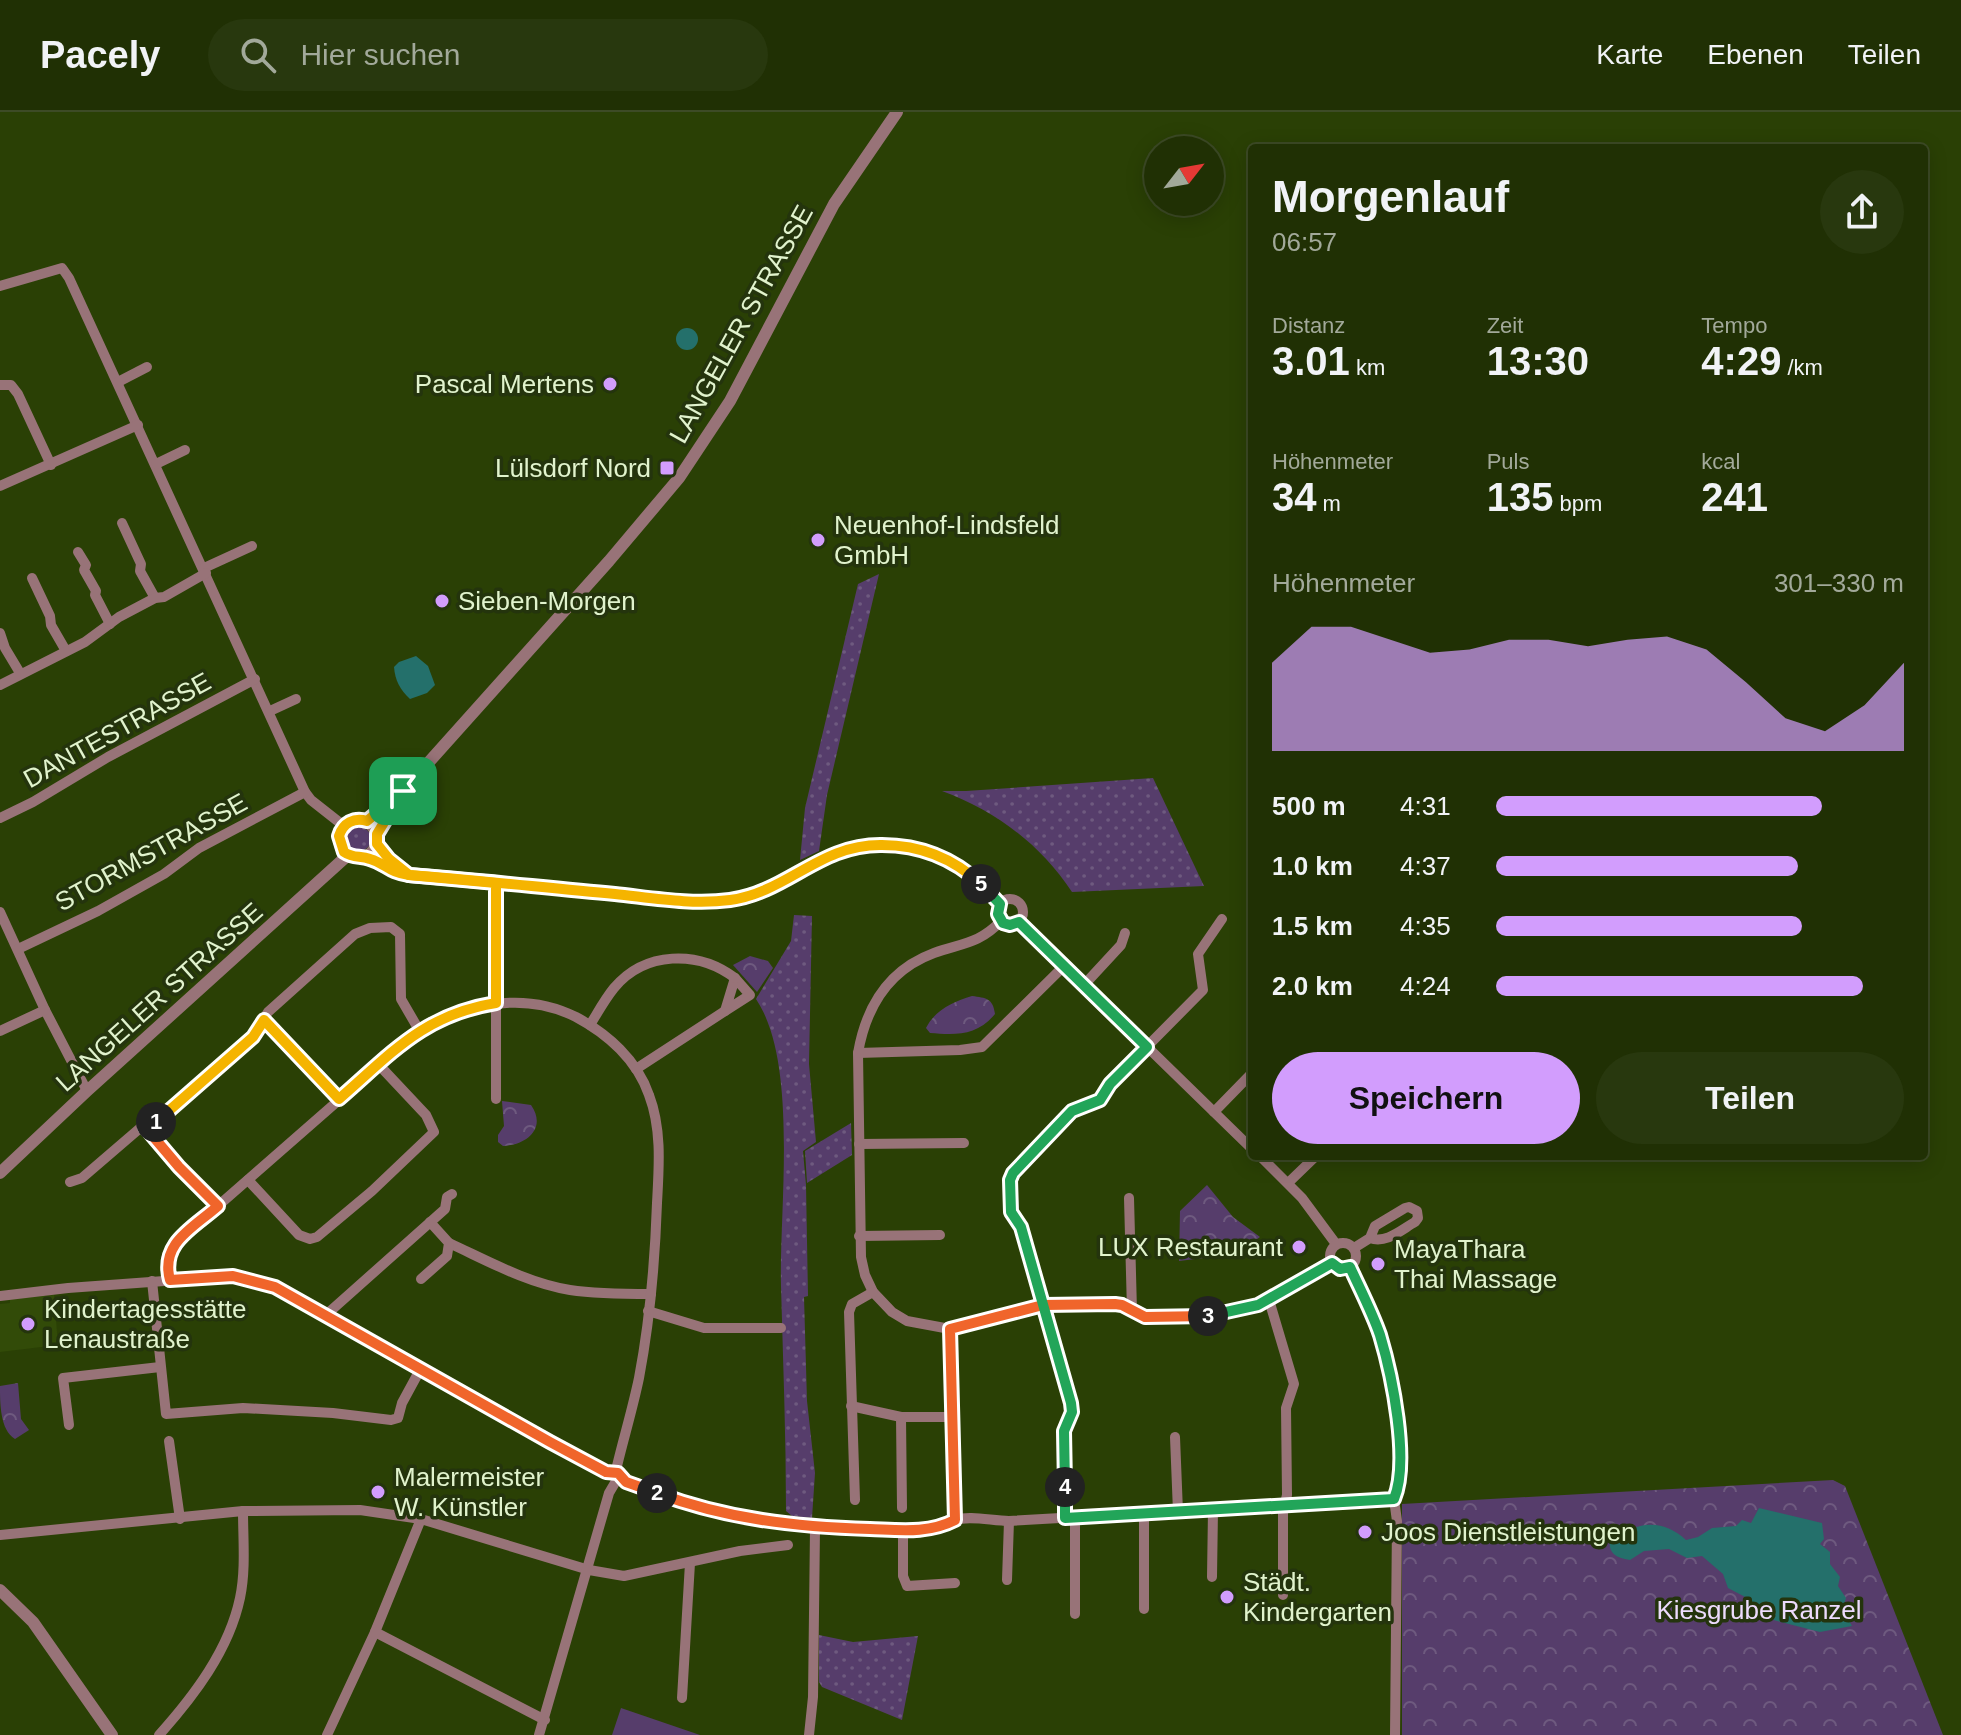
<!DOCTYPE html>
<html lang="de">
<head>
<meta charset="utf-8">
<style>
  body { margin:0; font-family:Arial,sans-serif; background:#28380e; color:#f1f3f6; height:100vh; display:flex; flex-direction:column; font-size:30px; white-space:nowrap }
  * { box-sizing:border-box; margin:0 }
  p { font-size:26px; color:#a2a99a }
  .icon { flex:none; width:44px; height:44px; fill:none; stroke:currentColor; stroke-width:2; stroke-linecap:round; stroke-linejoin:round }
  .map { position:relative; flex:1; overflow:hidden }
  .sheet { position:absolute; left:1248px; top:32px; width:680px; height:1016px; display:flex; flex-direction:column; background:#203004; border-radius:8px; box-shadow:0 4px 20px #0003,0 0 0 2px #3d4b26 }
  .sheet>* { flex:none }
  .needle { width:52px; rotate:59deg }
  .fabs { position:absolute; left:1144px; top:24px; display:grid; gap:16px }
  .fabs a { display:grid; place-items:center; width:80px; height:80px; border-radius:50%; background:#203004; box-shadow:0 4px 20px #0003,0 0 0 2px #3d4b26; font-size:40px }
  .pin { position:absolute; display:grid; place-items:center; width:68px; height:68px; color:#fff; margin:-34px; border-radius:16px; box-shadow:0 4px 12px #0006 }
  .km { position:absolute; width:40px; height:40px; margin:-20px; border-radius:50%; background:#222; color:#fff; font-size:22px; line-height:40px; text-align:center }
  .round { display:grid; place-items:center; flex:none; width:84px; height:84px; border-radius:42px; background:#28380e }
  .headline { display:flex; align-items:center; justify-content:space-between; height:136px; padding:0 24px }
  h1 { font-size:44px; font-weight:700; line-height:60px }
  .stats { display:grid; grid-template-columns:repeat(3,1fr); gap:12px; height:136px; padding:8px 24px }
  .stats div { display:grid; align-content:center }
  .stats b { font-size:40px; font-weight:700 }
  .stats small { font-size:22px; font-weight:400 }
  .stats p { font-size:22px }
  .chart { height:224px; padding:16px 24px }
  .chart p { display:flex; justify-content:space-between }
  .chart svg { width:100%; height:144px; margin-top:8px; fill:#d29dfd; opacity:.7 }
  .button { display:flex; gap:16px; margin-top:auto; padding:16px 24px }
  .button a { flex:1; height:92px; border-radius:48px; background:#d29dfd; color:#111; font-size:32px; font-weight:700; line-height:92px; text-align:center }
  .button a+a { background:#28380e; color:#f1f3f6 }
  ul { padding:0 24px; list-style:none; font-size:26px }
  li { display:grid; grid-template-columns:128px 96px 1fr; align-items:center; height:60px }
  li i { height:20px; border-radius:10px; background:#d29dfd }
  header { display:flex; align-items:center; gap:48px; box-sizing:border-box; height:112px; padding:0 40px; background:#203004; border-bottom:2px solid #3d4b26 }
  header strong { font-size:38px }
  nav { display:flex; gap:44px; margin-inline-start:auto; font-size:28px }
  .search { width:560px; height:72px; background:#28380e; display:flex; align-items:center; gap:20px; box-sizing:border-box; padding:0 28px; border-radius:44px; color:#a2a99a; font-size:30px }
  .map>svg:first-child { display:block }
  .built { fill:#324b08 }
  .grass { fill:url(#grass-dots) }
  .park { fill:url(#park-crowns) }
  .pitch { fill:#563d6b }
  .water { fill:#24706b }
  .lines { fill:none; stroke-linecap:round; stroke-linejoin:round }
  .minor { stroke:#987378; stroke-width:10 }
  .tertiary { stroke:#987378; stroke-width:12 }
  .split-1-casing { stroke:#fff; stroke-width:16 }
  .split-2-casing { stroke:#fff; stroke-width:16 }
  .split-3-casing { stroke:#fff; stroke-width:16 }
  .split-4-casing { stroke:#fff; stroke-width:16 }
  .split-5-casing { stroke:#fff; stroke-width:16 }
  .split-6-casing { stroke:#fff; stroke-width:16 }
  .split-1 { stroke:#f5b400; stroke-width:10 }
  .split-2 { stroke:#f0652b; stroke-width:10 }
  .split-3 { stroke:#f0652b; stroke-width:10 }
  .split-4 { stroke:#22a559; stroke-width:10 }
  .split-5 { stroke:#22a559; stroke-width:10 }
  .split-6 { stroke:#f5b400; stroke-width:10 }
  .poi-dot { fill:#d29dfd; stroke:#24340d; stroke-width:3 }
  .labels { text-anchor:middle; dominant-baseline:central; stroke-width:7; stroke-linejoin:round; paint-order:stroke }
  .street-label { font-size:26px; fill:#e1f3cd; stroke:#24340d }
  .poi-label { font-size:26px; fill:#e1f3cd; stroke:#24340d; text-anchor:start }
  .park-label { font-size:26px; fill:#eddbfd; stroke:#24340d }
</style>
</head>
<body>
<header>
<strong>Pacely</strong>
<div class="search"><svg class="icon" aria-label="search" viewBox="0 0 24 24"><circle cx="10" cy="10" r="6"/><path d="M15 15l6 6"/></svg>Hier suchen</div>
<nav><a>Karte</a><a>Ebenen</a><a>Teilen</a></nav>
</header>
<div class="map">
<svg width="1961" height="1623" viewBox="0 0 1961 1623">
  <defs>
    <pattern id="grass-dots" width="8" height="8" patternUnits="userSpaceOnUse" patternTransform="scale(2)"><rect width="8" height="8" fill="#563d6b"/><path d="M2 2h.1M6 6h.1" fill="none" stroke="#6e5a7f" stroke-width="1.8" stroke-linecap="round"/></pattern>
    <pattern id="park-crowns" width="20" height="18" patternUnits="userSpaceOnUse" patternTransform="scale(2)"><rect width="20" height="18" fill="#563d6b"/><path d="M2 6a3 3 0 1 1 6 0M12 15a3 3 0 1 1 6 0" fill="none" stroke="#6e5a7f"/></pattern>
  </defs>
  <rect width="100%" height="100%" fill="#2a4005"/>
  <polygon class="built" points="54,1183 58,1233 0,1240 0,1192 10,1191 10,1187"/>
  <g class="grass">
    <polygon points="879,462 827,683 819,739 800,748 805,696 858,472"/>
    <path d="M1153,666L1204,774L1072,780C1040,732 996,699 942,679H966Z"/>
    <circle cx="359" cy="727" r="12"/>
    <path d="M794,803L812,804L809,952L816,1030L803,1039L806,1073L808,1184L804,1185L807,1289L815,1361L812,1406L792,1404L786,1399C786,1324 783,1249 781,1174C779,1097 799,951 756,887L791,829Z"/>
    <polygon points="851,1011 852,1043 807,1071 805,1039"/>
    <polygon points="819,1523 853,1530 918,1524 902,1608 822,1575 819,1570"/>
  </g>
  <g class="park">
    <polygon points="750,844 768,849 773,856 757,880 733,853"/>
    <path d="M972,884C986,886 993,886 995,902C977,924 956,923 930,921L926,916C935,898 953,890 972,884Z"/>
    <path d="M502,989L531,993C547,1016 527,1033 503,1034L498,1030V1023L504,1014Z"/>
    <polygon points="1207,1073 1233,1105 1260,1125 1236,1142 1179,1149 1180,1099"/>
    <path d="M18,1271L21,1307L29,1318L15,1327C0,1318 0,1291 0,1274Z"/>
    <polygon points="1833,1368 1845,1374 1943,1623 1402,1623 1402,1392"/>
  </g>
  <polygon class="pitch" points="621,1596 700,1623 612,1623"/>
  <g class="water">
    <circle cx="687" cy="227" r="11"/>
    <path d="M416,544L428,554L435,573L427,581L410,587C400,578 395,568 394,555L399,550Z"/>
    <path d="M1759,1396L1822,1411L1824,1427L1820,1432L1830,1440V1452L1840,1465L1838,1474L1846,1486L1844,1492L1849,1496L1845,1501L1852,1514L1820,1520L1754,1503L1751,1488L1728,1476L1723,1462L1702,1444L1687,1446L1669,1437L1644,1439L1630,1448C1607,1445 1607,1434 1613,1414L1629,1418C1650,1408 1670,1413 1686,1428L1698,1425L1712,1416L1736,1414L1742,1408L1751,1411Z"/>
  </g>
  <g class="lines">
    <g class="minor">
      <polyline points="0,174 62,156 69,166 305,680 311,688 344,714"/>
      <polyline points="118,270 147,255"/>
      <polyline points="0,273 11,273 18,282 51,353"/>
      <polyline points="156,352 185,338"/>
      <polyline points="0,374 138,313"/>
      <polyline points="122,411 141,452 140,459 155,486"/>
      <polyline points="78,440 86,453 84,458 96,479 95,483 110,512"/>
      <polyline points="204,456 252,434"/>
      <polyline points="32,466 50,504 51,513 66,539"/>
      <polyline points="0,521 5,536 20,561"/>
      <polyline points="0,573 85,530 119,505 155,486 164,485 206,461"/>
      <polyline points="270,599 296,587"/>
      <polyline points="0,706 33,690 108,645 255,567"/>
      <polyline points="377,732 389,747 404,759"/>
      <path d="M365,745L388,758L409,763C474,769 539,775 604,781C640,785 677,790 714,789C758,788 788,763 826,744C888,714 958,743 1000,792"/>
      <polyline points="496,771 496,987"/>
      <circle cx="1010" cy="800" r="13"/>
      <polyline points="0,800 45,898 87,979"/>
      <path d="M1001,809C979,832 962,831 934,841C888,858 866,895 858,941L861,1145L865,1163L873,1180L892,1200L907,1209L950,1217L958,1216L1043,1193H1122L1145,1205L1222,1202L1258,1193L1332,1151"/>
      <polyline points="1019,810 1252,1037"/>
      <polyline points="18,837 98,799 164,762 199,736 305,680"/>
      <polygon points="735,866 750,883 725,899"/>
      <polyline points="1084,873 1121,833 1125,821"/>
      <polyline points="264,908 339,987"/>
      <path d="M590,913C598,900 605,887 614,876C645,839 698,838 735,866"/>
      <polyline points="0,919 45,898"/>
      <polyline points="858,941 960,938 982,935 1064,854"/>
      <polyline points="636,957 725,899"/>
      <polyline points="1214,1000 1252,961"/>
      <polyline points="145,1015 218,1094"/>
      <polyline points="859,1032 964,1031"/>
      <polyline points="1260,1044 1302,1086 1336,1132"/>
      <polyline points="248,1068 299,1123 310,1127 317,1125 372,1079 434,1020 426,1003 379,953"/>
      <polyline points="70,1070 82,1066 139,1017 161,1008 209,965 253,925 268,900 355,822 370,816 391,815 400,822 401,887 419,918"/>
      <polyline points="1288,1071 1316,1044"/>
      <polyline points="1129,1086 1132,1199"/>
      <polyline points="859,1124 940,1123"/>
      <circle cx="1343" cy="1144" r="13"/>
      <path d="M449,1131C488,1149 527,1171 570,1178C597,1182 624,1182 651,1182"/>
      <path d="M1354,1136L1370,1126C1386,1132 1401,1118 1415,1110L1418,1106L1417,1099L1409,1095L1405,1096L1375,1114L1370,1126"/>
      <path d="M1350,1155C1360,1178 1372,1200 1380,1223C1392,1263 1410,1349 1394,1387"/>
      <polyline points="421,1167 447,1144 449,1131 430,1110"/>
      <path d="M170,1168L166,1147L171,1135L419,918C468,892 524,879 576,905C608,922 637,948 649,983C662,1017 659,1055 657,1091C655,1149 650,1208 639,1266C633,1295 624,1325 617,1354L619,1364L626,1370C721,1405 818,1422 920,1418C933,1417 942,1411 954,1408C971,1403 992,1409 1009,1409L1394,1387"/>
      <polyline points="152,1169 166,1302 243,1296 333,1301 391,1308 398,1306 402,1291 421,1256"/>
      <polyline points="0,1184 68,1176 233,1164 266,1171 316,1196 550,1330 606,1360 618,1361"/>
      <polyline points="1269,1188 1294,1272 1286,1296 1287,1383 1283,1400 1283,1483"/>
      <polyline points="648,1199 704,1216 781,1216"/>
      <polyline points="327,1202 445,1097 447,1085 452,1082"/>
      <polyline points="950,1217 955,1408"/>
      <polyline points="851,1294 901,1305 952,1305"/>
      <polyline points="901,1305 902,1396"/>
      <polyline points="69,1313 63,1266 160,1255"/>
      <polyline points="1175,1325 1178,1400"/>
      <polyline points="169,1329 180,1407"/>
      <polyline points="1394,1387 1397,1409 1395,1623"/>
      <polyline points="855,1388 849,1200 852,1192 873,1180"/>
      <polyline points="1144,1402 1144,1497"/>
      <polyline points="1075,1405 1075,1502"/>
      <path d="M1065,1406L1064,1319L1072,1300L1071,1291L1021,1115C994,1074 1018,1055 1046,1026C1054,1018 1062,1006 1072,999C1092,985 1094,999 1110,972L1203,878L1198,842L1222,807"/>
      <polyline points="903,1418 903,1464 907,1474 955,1471"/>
      <polyline points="0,1423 243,1399 360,1398 421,1407 589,1458 624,1464 740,1439 788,1433"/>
      <polyline points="1212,1465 1213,1398"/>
      <polyline points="1007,1468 1009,1409"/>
      <polyline points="375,1520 545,1608"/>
      <polyline points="682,1586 690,1451"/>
      <path d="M159,1623C194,1584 229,1538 240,1486C246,1458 243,1427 243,1399"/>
      <polyline points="327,1623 375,1520 421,1407"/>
      <polyline points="539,1623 609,1381 619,1364"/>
      <polyline points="809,1623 813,1585 815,1416"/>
    </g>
    <g class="tertiary">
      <circle cx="358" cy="727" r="19"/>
      <polyline points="367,709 403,679 609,449 679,366 730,289 834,92 897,0"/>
      <polyline points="0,1061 87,979 348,743"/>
      <polyline points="0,1478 33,1510 112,1623"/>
    </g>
  </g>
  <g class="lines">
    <defs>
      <path id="split-1" d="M156,1010L253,925L264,908L339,987C392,941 423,903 496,891V771L409,763L389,747L377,732V722L403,679"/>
      <path id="split-2" d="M156,1010L145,1015L179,1055L218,1094C193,1116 160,1131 170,1168L233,1164L275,1175L550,1330L606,1360L618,1361L626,1370L657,1381"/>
      <path id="split-3" d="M657,1381C726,1407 797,1415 870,1417C899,1418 928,1422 955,1408L950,1217L1043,1193L1115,1192L1122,1193L1145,1205L1208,1204"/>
      <path id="split-4" d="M1065,1375V1406L1394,1387C1410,1349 1392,1263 1380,1223C1372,1200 1360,1177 1350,1155L1340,1157L1332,1151L1258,1193L1208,1204"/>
      <polyline id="split-5" points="981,772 1000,792 998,802 1003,811 1010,813 1019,810 1147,935 1110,972 1100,988 1072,999 1013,1061 1010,1068 1011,1100 1021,1115 1071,1291 1072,1300 1064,1319 1065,1375"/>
      <path id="split-6" d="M403,679L367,709C354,705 343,711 339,724L344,740C354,747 360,743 370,747C387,752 388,760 409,763C478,768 546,776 615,782C653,786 692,793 730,788C788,780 820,732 882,733C920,733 953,746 981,772"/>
    </defs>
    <use href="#split-1" class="split-1-casing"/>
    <use href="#split-2" class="split-2-casing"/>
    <use href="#split-3" class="split-3-casing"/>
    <use href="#split-4" class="split-4-casing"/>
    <use href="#split-5" class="split-5-casing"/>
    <use href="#split-6" class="split-6-casing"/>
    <use href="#split-1" class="split-1"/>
    <use href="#split-2" class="split-2"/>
    <use href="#split-3" class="split-3"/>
    <use href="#split-4" class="split-4"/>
    <use href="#split-5" class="split-5"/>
    <use href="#split-6" class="split-6"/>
  </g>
  <g class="poi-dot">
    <circle cx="610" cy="272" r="8"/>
    <rect x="659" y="348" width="16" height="16" rx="4"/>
    <circle cx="818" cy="428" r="8"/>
    <circle cx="442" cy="489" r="8"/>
    <circle cx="1299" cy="1135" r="8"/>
    <circle cx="1378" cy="1152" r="8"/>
    <circle cx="28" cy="1212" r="8"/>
    <circle cx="378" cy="1380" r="8"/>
    <circle cx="1365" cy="1420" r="8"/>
    <circle cx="1227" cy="1485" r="8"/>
  </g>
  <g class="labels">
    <g class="street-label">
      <text transform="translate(741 212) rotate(-61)">LANGELER STRASSE</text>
      <text transform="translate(117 618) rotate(-29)">DANTESTRASSE</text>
      <text transform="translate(151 740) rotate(-29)">STORMSTRASSE</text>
      <text transform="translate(159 885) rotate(-42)">LANGELER STRASSE</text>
    </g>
    <g class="poi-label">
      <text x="594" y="272" text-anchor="end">Pascal Mertens</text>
      <text x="651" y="356" text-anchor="end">Lülsdorf Nord</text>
      <text x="834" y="413">Neuenhof-Lindsfeld<tspan x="834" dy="30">GmbH</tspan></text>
      <text x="458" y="489">Sieben-Morgen</text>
      <text x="1283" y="1135" text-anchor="end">LUX Restaurant</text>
      <text x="1394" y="1137">MayaThara<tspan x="1394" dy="30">Thai Massage</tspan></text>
      <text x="44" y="1197">Kindertagesstätte<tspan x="44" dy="30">Lenaustraße</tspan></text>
      <text x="394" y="1365">Malermeister<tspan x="394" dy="30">W. Künstler</tspan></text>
      <text x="1381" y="1420">Joos Dienstleistungen</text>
      <text x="1243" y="1470">Städt.<tspan x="1243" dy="30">Kindergarten</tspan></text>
    </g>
    <g class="park-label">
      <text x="1759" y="1498">Kiesgrube Ranzel</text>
    </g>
  </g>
</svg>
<div class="fabs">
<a><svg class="needle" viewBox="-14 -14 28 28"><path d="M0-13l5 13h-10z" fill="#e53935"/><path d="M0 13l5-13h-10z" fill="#a2a99a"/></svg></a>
</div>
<div class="pin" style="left:403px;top:679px;background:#1e9e55"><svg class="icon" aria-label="arrive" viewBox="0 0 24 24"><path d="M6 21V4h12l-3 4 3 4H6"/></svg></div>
<b class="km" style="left:156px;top:1010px">1</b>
<b class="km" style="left:657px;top:1381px">2</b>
<b class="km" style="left:1208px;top:1204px">3</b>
<b class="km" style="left:1065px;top:1375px">4</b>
<b class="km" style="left:981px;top:772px">5</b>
<section class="sheet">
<div class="headline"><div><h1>Morgenlauf</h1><p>06:57</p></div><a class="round"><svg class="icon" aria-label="share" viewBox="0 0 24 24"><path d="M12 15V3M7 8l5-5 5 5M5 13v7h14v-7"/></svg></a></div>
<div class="stats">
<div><p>Distanz</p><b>3.01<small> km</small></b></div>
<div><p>Zeit</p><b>13:30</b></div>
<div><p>Tempo</p><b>4:29<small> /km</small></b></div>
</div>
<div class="stats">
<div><p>Höhenmeter</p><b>34<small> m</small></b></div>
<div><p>Puls</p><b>135<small> bpm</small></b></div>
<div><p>kcal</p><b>241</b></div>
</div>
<div class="chart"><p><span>Höhenmeter</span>301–330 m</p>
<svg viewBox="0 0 160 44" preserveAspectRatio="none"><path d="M0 44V17L10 6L20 6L30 10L40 14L50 13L60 10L70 10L80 12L90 10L100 9L110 13L120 23L130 34L140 38L150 30L160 17V44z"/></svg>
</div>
<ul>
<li><b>500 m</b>4:31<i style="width:80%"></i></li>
<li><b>1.0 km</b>4:37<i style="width:74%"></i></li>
<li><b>1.5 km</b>4:35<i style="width:75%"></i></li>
<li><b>2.0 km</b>4:24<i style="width:90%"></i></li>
</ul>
<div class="button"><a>Speichern</a><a>Teilen</a></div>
</section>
</div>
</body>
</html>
